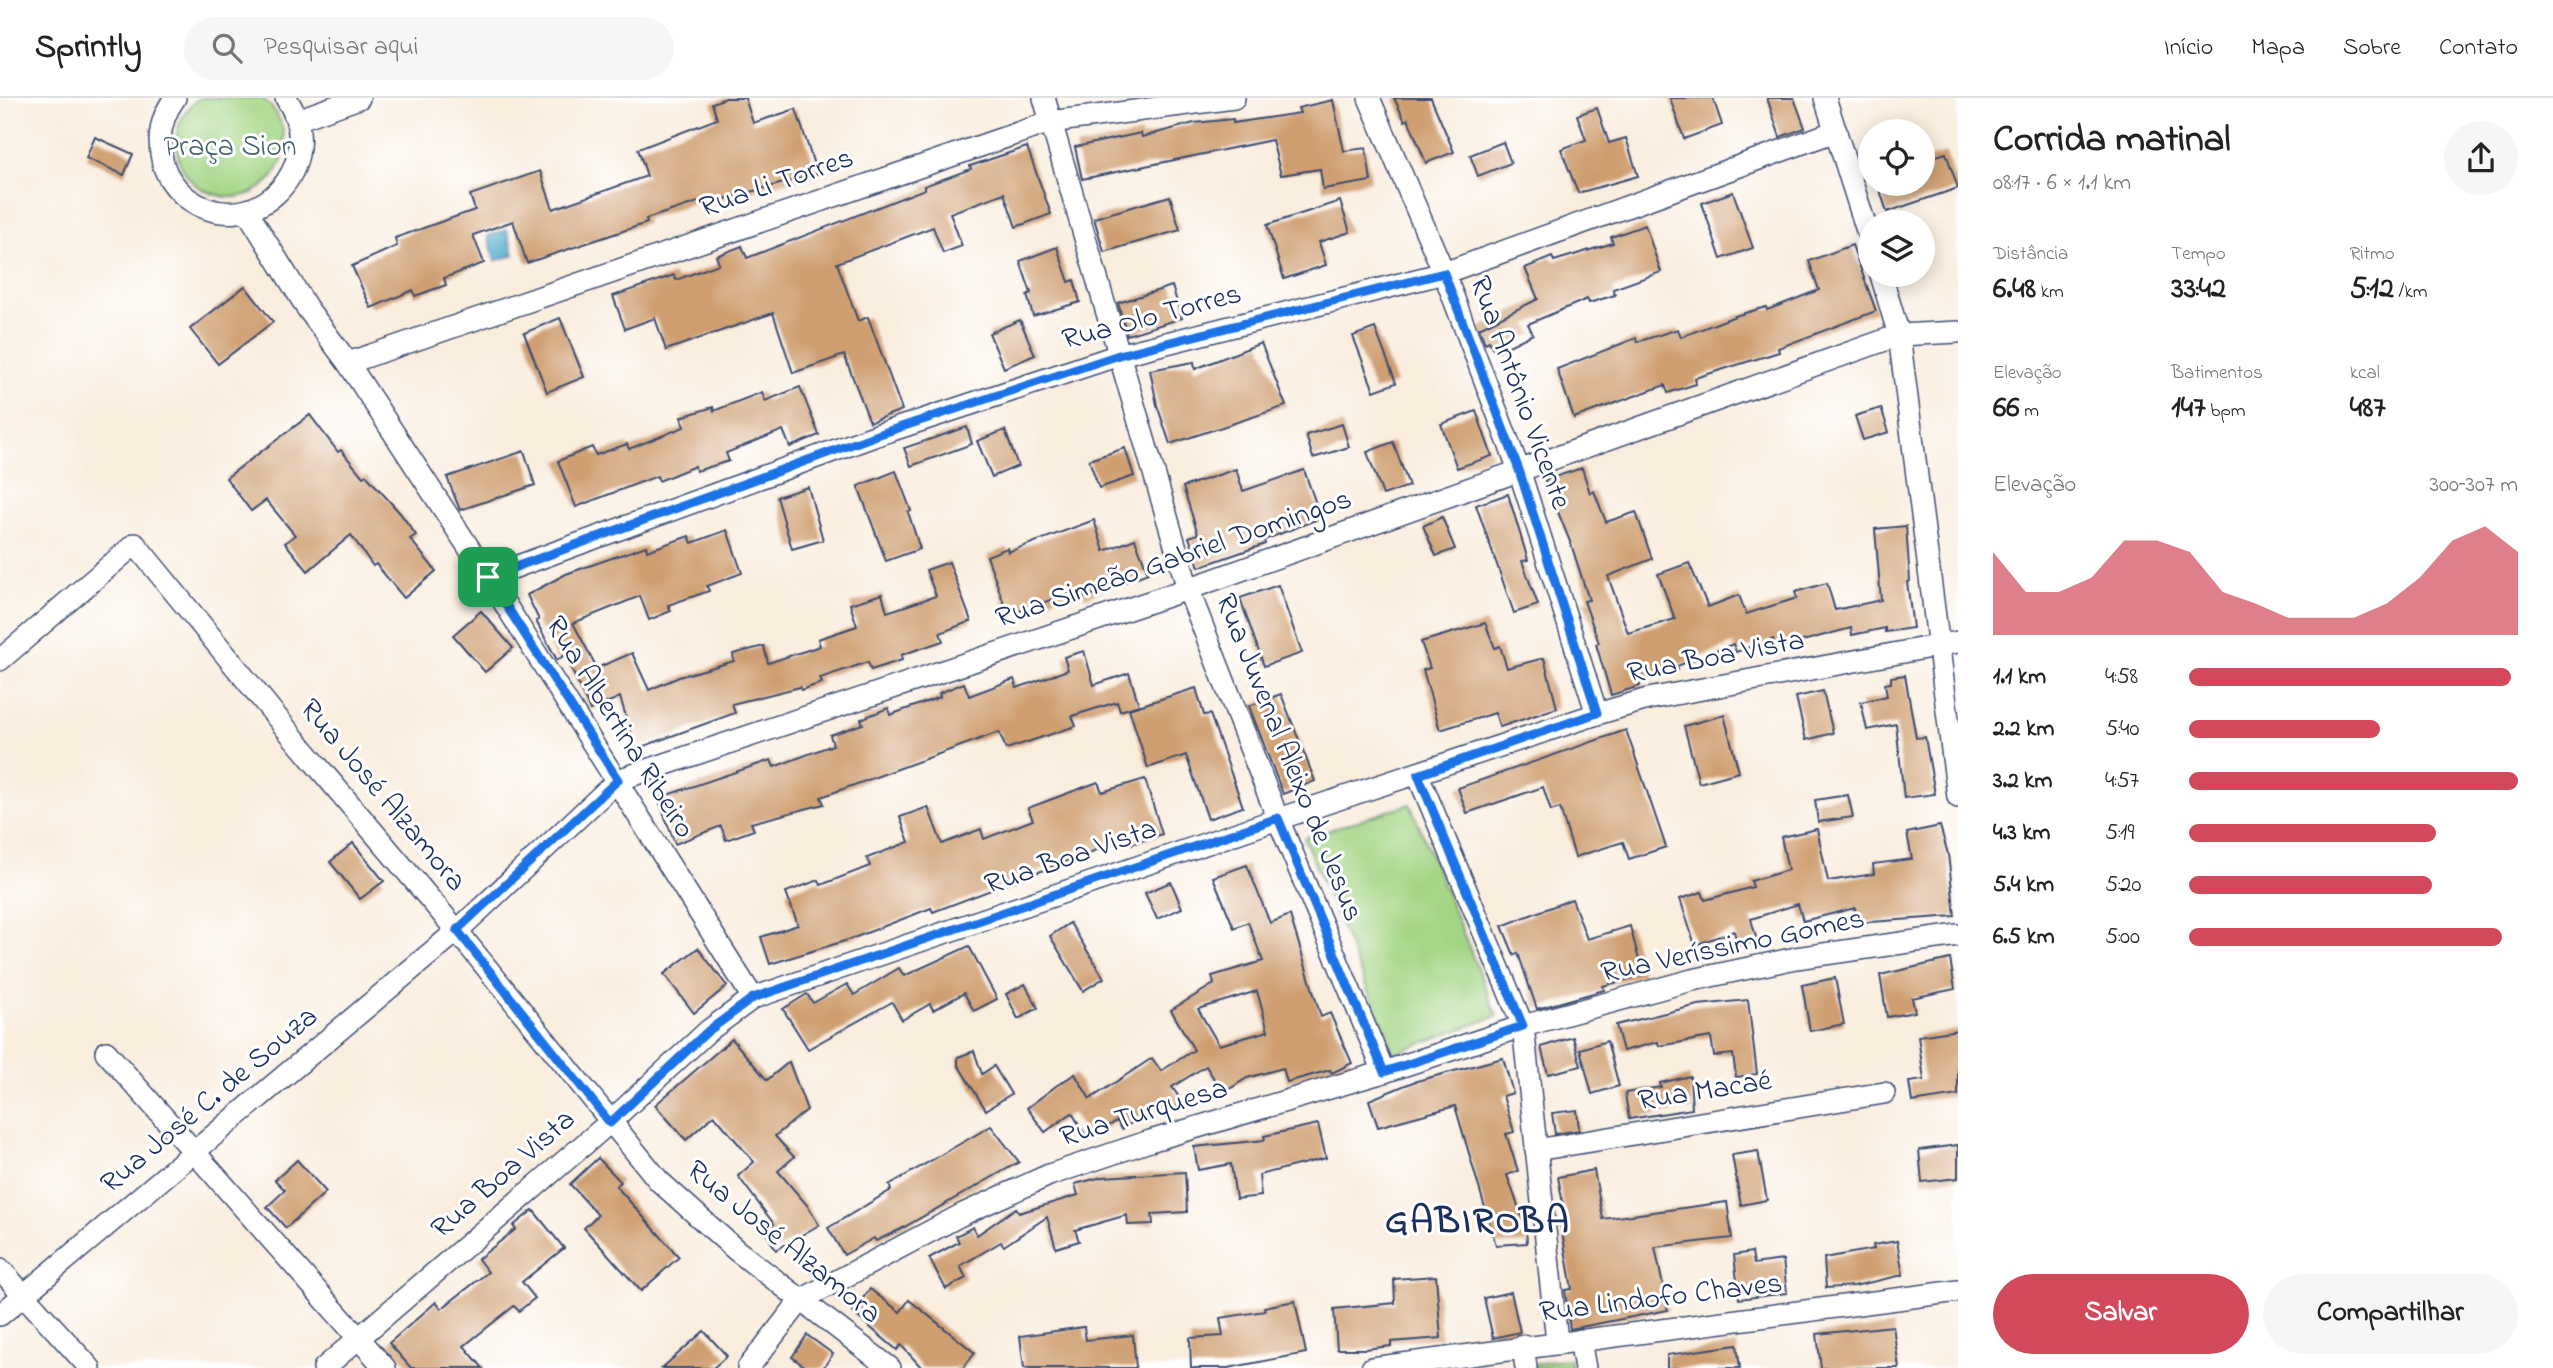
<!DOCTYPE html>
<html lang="pt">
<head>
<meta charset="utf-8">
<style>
  body { margin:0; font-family:"Indie Flower",sans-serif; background:#f6f6f6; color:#222; height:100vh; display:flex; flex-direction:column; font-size:26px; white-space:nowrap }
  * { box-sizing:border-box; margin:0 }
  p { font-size:23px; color:#767676 }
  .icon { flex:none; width:38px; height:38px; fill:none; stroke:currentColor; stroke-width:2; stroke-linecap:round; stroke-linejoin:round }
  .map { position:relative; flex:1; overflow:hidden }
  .panel { display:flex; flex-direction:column; background:#fff; width:595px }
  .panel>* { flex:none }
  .fabs { position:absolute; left:1858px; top:21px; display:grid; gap:14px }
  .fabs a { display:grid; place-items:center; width:77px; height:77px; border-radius:50%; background:#fff; box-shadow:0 4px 18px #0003; font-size:35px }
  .pin { position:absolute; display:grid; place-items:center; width:60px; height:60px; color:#fff; margin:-30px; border-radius:14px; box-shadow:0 4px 10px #0006 }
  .round { display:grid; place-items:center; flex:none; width:74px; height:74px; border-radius:37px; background:#f6f6f6 }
  .summary { display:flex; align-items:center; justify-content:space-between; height:119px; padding:0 35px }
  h1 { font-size:38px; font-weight:700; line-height:52px }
  .figures { display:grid; grid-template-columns:repeat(3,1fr); gap:10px; height:119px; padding:7px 35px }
  .figures div { display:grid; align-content:center }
  .figures b { font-size:30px; font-weight:700 }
  .figures small { font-size:19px; font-weight:400 }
  .figures p { font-size:19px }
  .chart { height:196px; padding:14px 35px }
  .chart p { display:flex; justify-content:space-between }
  .chart svg { width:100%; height:126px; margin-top:7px; fill:#d1495b; opacity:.7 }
  .action { display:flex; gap:14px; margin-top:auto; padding:14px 35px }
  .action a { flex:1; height:80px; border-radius:42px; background:#d1495b; color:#fff; font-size:28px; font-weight:700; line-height:80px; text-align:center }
  .action a+a { background:#f6f6f6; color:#222 }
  ul { padding:0 35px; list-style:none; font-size:23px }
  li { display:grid; grid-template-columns:112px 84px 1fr; align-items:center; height:52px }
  li i { height:18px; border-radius:9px; background:#d1495b }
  header { display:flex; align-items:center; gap:42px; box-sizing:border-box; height:98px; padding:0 35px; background:#fff; border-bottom:2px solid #e0e0e0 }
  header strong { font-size:33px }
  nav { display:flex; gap:38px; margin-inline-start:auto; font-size:24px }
  .search { width:490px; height:63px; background:#f6f6f6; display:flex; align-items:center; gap:18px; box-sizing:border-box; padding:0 24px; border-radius:38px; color:#767676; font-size:26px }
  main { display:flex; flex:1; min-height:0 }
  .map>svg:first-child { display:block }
  .green { fill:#a4d584; stroke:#608271; stroke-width:2 }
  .water { fill:#4aa8c9; stroke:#326c94; stroke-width:2 }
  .building { fill:#cf9f71; fill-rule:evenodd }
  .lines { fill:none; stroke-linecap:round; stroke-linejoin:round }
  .street-casing { stroke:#3c4c71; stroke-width:24 }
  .street { stroke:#fff; stroke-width:21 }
  .route-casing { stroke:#fff; stroke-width:14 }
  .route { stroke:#1a73e8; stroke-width:9 }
  .labels { text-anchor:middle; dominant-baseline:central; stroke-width:6; stroke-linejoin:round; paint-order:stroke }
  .park-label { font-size:30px; fill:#446169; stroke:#fff }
  .street-label { font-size:30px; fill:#1b2f5e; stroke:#fff }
  .district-label { font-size:37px; font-weight:bold; letter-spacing:2px; fill:#1b2f5e; stroke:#fff }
</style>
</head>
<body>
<header>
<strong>Sprintly</strong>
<div class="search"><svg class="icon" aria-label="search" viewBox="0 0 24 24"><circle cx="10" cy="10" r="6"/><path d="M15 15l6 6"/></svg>Pesquisar aqui</div>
<nav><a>Início</a><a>Mapa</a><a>Sobre</a><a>Contato</a></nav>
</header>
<main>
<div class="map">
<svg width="1958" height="1270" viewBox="0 0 1958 1270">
  <rect width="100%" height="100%" fill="#fff"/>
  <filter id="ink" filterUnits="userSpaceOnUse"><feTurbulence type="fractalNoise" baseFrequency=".0143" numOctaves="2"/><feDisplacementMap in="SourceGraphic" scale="14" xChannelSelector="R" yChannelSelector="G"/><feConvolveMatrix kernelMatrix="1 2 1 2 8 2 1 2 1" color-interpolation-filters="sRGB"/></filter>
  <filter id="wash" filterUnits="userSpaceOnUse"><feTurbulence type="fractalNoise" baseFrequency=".00686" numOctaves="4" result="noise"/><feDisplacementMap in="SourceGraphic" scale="28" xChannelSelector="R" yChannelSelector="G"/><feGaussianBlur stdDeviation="1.57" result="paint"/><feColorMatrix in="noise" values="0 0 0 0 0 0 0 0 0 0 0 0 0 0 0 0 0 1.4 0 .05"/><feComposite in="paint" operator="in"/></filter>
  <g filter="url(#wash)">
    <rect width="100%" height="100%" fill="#f9edde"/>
    <g class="green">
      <path d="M199,0H262C316,45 264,124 202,91C188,83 178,67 177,52C174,30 183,13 199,0Z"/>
      <polygon points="1410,706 1497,918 1394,955 1304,740"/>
      <polygon points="1570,1261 1571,1270 1535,1270 1534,1266"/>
    </g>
    <polygon class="water" points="507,132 514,157 495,163 488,138"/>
    <g id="blocks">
      <g class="building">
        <polygon points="726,0 745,0 753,25 796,11 817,76 702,107 701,103 646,121 647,125 527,165 513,123 473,137 484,165 444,180 446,187 415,198 413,192 371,210 352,168 397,148 395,140 475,112 470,97 540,73 553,111 647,78 638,51 717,21 712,5"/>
        <polygon points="1394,0 1431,0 1454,54 1426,65 1408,21 1405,23"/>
        <polygon points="1670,0 1713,0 1722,27 1684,41"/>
        <polygon points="1767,0 1794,0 1805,30 1780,39"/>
        <polygon points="1333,2 1344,53 1366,50 1371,83 1323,91 1320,71 1281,77 1272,42 1082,81 1075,49 1141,35 1142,39 1194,25 1233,21 1233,25 1300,15 1298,10"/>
        <polygon points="1597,10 1609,45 1626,40 1638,78 1578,95 1561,51 1586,42 1577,17"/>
        <polygon points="95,39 133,56 124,77 86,60"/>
        <polygon points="1503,44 1511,65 1478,78 1470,57"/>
        <polygon points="1027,49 1051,116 1016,129 1004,95 950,115 962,148 943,155 933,129 837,165 858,223 868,219 902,312 870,324 844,257 793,275 773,215 666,252 655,220 625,231 613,198 674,177 676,182 719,166 716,158 742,148 747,160 925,91 924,88 971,71 970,68"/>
        <polygon points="1946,55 1958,90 1887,114 1878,86 1923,86 1923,62"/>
        <polygon points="1733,94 1753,150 1721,161 1702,105"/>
        <polygon points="1170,98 1180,132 1104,154 1094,120"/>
        <polygon points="1340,103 1350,134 1319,144 1326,167 1284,181 1267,127"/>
        <polygon points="1645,127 1661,174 1613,191 1615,197 1589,205 1587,201 1528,226 1533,236 1495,255 1489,243 1485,245 1479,230 1538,201 1525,170 1552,159 1554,163 1613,145 1611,139"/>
        <polygon points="1852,147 1876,213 1778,250 1779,254 1695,280 1696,286 1668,295 1665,287 1574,320 1557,271 1636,240 1637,244 1678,231 1681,239 1738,217 1766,209 1767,212 1819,192 1809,163"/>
        <polygon points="1057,149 1069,184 1074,182 1080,204 1033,218 1027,197 1031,195 1020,163"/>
        <polygon points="245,188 273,224 218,266 190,231"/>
        <polygon points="1172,188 1182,220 1127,237 1118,205"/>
        <polygon points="560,220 584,279 547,294 524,235"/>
        <polygon points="1020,222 1035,257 1004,270 989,235"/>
        <polygon points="1375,230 1396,285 1374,293 1353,238"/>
        <polygon points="1261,245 1286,308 1170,346 1157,307 1150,272 1194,264 1195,271"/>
        <polygon points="800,289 819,337 790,349 783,332 726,355 729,363 696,373 695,368 659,383 657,378 576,409 558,363 592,349 596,357 627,346 629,351 684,329 681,319 713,309 714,313 762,294 765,303"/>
        <polygon points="1881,310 1889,334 1863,342 1855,318"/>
        <polygon points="1476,313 1492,358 1457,370 1441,326"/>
        <polygon points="310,317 338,354 341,352 363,379 366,377 400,415 416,437 410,441 436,473 404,500 376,466 373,468 351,437 308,473 285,445 295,437 266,402 251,413 226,380"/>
        <polygon points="1342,326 1349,349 1313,360 1306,337"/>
        <polygon points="967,329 972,346 911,368 904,350"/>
        <polygon points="1005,332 1018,368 992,379 977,343"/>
        <polygon points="1393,344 1409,388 1383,397 1367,354"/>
        <polygon points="1125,350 1134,378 1099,390 1089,362"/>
        <polygon points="524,353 535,387 460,412 447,379"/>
        <polygon points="1582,370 1590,395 1594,393 1606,424 1636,414 1652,461 1608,478 1628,535 1675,521 1658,476 1689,465 1708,509 1739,497 1746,516 1797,500 1795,494 1827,485 1835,512 1881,502 1875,431 1906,428 1910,483 1907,484 1913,530 1885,534 1885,530 1852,537 1851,530 1776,550 1773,541 1736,554 1733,546 1677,568 1678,572 1639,584 1640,588 1611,597 1596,546 1599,545 1584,503 1589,502 1571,446 1545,382"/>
        <polygon points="1236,371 1243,393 1304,372 1321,420 1264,442 1265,446 1199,469 1189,439 1198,436 1183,389"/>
        <polygon points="896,373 911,413 908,414 920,451 886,463 858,388"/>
        <polygon points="808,389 823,442 792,451 777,399"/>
        <polygon points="1508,396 1528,462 1522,463 1538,507 1514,515 1476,407"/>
        <polygon points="1442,419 1455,451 1436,458 1423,428"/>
        <polygon points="1094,422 1104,453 1135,441 1148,475 1085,500 1082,491 1008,517 987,458 1007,450 1008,454"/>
        <polygon points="727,432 742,475 707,488 709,493 668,507 671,513 649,522 640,498 573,525 597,570 632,555 649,592 679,579 734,563 733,556 764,548 768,565 820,548 818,541 857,528 850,506 882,496 887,514 936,498 926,472 949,464 971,523 940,535 943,543 901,557 902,562 871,572 868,564 820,580 822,585 801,592 800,589 732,606 735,615 636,651 620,599 590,612 565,557 557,562 536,523 539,522 527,497 566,476 646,448 647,453 689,438 692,445"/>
        <polygon points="1278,487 1302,555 1264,568 1240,500"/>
        <polygon points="481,513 513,550 485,574 453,537"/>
        <polygon points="1485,525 1495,550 1500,548 1507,570 1544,560 1557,610 1500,629 1495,615 1440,632 1423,572 1430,570 1421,544"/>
        <polygon points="1084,553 1094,587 1129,575 1139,607 1120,613 1117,604 1072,618 1076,628 1006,651 999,634 821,699 824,706 751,725 754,732 726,742 721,728 675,746 658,700 771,662 774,669 833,647 830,637 863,626 861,621 888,610 890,617 940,599 939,595 964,585 969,598 1014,581 1017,590 1068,572 1064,559"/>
        <polygon points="1905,577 1916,640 1925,639 1935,696 1904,700 1896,626 1867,632 1861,604 1887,598 1885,586 1891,585 1891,579"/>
        <polygon points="1196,590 1204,617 1210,616 1243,709 1208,721 1186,657 1148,670 1129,611"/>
        <polygon points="1823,593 1833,635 1806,642 1796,599"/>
        <polygon points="1281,596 1315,683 1283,696 1249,608"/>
        <polygon points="1724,617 1739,674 1699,685 1684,628"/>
        <polygon points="1626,632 1666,749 1629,761 1623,744 1575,759 1560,710 1551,713 1543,689 1467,715 1458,690"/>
        <polygon points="1145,681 1162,736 1132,746 1131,739 933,814 931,810 851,841 770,866 761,839 798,827 786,794 819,782 821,787 870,768 867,760 909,744 900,719 928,709 942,746 981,731 984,741 1033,722 1028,710 1071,694 1098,684 1102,694"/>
        <polygon points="1848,697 1853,719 1818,724 1815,702"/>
        <polygon points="1940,728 1948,756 1955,818 1857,825 1855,810 1803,823 1798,806 1751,821 1757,843 1738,848 1734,833 1695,847 1680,801 1702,794 1705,802 1753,789 1751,783 1788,772 1781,739 1817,731 1828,783 1874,776 1873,766 1912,761 1907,735"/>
        <polygon points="353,745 384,783 360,801 330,764"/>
        <path d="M1247,767L1270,825L1290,817L1321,919L1330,915L1352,965L1332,975L1330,972L1287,984L1283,970L1247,980L1223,995L1206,968L1172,989L1183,1005L1167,1015L1161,1006L1122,1031L1117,1023L1088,1041L1072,1015L1045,1034L1027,1010L1056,988L1075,976L1090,1001L1152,960L1161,973L1194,952L1171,912L1214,886L1212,878L1263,863L1248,824L1234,830L1213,779ZM1257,893L1268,933L1219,947L1198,911Z"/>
        <polygon points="1171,784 1182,810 1157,821 1145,795"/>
        <polygon points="1572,801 1587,841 1630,828 1643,877 1603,888 1604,892 1537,911 1518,855 1514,857 1502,828"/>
        <polygon points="1070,825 1104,880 1083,893 1050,838"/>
        <polygon points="969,848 997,901 974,913 964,895 933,912 930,906 902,922 892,904 808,951 783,911 807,896 813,905 847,886 854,897 899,870 904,878"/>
        <polygon points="698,850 727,888 694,915 664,876"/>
        <polygon points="1950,861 1955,891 1912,900 1915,914 1887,919 1880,877"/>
        <polygon points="1835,880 1844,926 1810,933 1802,887"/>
        <polygon points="1025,886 1038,910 1018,921 1006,896"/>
        <polygon points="1748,902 1757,976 1736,979 1733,956 1714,958 1711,939 1659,948 1658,944 1623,953 1616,927 1698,907"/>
        <polygon points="1958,932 1958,997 1912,1004 1909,984 1924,982 1918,938"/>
        <polygon points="1573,939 1581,968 1548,976 1541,949"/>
        <polygon points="732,941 767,982 789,964 807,1012 775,1038 794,1059 778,1073 807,1107 819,1127 776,1152 764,1132 774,1126 738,1078 754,1064 714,1017 686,1042 655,1007"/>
        <polygon points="1607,943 1619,988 1592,996 1580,951"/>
        <polygon points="974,953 982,976 994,968 1011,996 986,1012 958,967 958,959"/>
        <polygon points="1503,960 1513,995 1503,998 1514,1034 1506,1036 1518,1073 1507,1077 1526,1130 1527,1145 1496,1147 1455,1008 1378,1029 1369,1002 1413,984"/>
        <polygon points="1690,978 1692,1011 1629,1021 1625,995 1661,989 1660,985"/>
        <polygon points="1577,1012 1579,1032 1555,1036 1552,1015"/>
        <polygon points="1318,1026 1326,1060 1259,1077 1261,1098 1236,1101 1231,1066 1198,1072 1194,1049 1265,1042 1264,1038"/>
        <polygon points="991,1028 1019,1064 899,1132 876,1143 874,1140 844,1157 828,1130 891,1092 889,1087"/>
        <polygon points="1958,1047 1958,1080 1922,1084 1919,1052"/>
        <polygon points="1758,1053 1767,1102 1741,1107 1732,1057"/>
        <polygon points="598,1060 621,1084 616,1088 679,1159 641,1193 584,1130 598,1117 570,1086"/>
        <polygon points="297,1062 326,1094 286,1130 267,1109 285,1092 275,1082"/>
        <polygon points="1594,1072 1603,1121 1727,1104 1732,1140 1655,1149 1668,1212 1570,1231 1565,1192 1572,1191 1561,1128 1567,1127 1558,1079"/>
        <polygon points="1185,1074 1187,1114 1152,1116 1153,1126 1128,1127 1127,1117 1075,1132 1079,1143 1056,1150 1047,1119 1004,1148 1001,1144 960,1168 966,1180 946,1191 929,1160 959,1144 956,1138 973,1129 977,1137 1016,1110 1019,1115 1078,1097 1075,1086 1102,1079"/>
        <polygon points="533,1112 564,1150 522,1184 535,1200 519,1213 514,1208 464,1248 483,1270 411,1270 389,1245 436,1204 441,1211 488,1174 478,1161 516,1131 513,1128"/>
        <polygon points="1897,1143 1903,1177 1854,1188 1826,1190 1824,1160 1874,1151 1873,1147"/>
        <polygon points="1752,1154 1754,1166 1783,1162 1787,1195 1739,1201 1734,1157"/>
        <polygon points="1436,1178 1441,1240 1391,1244 1391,1248 1365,1251 1337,1251 1334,1211 1395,1205 1394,1181"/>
        <polygon points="870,1191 900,1214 909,1202 975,1255 963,1270 922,1270 901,1247 897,1252 852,1214"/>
        <polygon points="1511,1194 1520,1234 1493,1240 1484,1200"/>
        <polygon points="1295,1203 1306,1255 1228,1270 1191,1270 1190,1240 1223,1238 1220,1220 1265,1213 1264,1209"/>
        <polygon points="1893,1228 1899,1270 1821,1270 1817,1236"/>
        <polygon points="1084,1229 1086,1242 1133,1237 1136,1270 1024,1270 1020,1238"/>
        <polygon points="704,1233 727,1258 713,1270 662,1270"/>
        <polygon points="807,1237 833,1256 823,1270 807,1270 792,1259"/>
        <polygon points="1737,1247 1740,1270 1667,1270 1667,1257"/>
      </g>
    </g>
  </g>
  <g filter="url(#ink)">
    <use href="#blocks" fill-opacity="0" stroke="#3c4c71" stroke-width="2"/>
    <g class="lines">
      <defs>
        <g id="street">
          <path d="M175,0C160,20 157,42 163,66C167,79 176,91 187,100C254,148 331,67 286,0"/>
          <polyline points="1044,0 1188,491 1278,721 1384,974"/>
          <polyline points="1369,0 1444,175 1519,372 1597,616"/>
          <polyline points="1825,0 1871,145"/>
          <polyline points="297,22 359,0"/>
          <polyline points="247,113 307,210 348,265 488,479 753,900"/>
          <polyline points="1881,177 1899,237 1958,699"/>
          <polyline points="348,265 1050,24 1234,0"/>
          <polyline points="488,479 877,337 1119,257 1444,175 1836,33"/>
          <polyline points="0,562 135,446 293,639 457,833 659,1083 736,1152 890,1270"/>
          <polyline points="1418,677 1523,928 1557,1243"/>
          <polyline points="106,954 385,1270"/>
          <polyline points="1536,1052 1884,995"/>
          <polyline points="0,1171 90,1270"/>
          <polyline points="0,1217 457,833 618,682 1188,491 1899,237 1958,234"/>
          <polyline points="1580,1242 1585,1270"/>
          <polyline points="1523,1248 1526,1270"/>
          <polyline points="324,1270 609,1025 708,933 753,900 1278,721 1597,616 1648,601 1958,544"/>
          <polyline points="748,1270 801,1202 961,1117 1049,1077 1150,1043 1384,974 1523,928 1692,882 1796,860 1958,837"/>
          <polyline points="1372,1270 1958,1193"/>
        </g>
      </defs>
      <use href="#street" class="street-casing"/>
      <use href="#street" class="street"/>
    </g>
  </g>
  <g class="lines" filter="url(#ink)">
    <defs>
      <polygon id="route" points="1444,175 1519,372 1597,615 1418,677 1523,928 1384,974 1278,720 753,900 708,933 610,1025 457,832 618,682 488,479 877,337 1119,257"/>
    </defs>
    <use href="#route" class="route-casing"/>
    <use href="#route" class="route"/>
  </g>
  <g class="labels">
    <g class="park-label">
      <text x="230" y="50">Praça Sion</text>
    </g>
    <g class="street-label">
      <text transform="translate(777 86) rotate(-19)">Rua Li Torres</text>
      <text transform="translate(1152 220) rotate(-15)">Rua Olo Torres</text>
      <text transform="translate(1519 295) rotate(70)">Rua Antônio Vicente</text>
      <text transform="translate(1174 462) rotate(-19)">Rua Simeão Gabriel Domingos</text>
      <text transform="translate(1716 560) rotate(-11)">Rua Boa Vista</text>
      <text transform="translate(619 630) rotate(58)">Rua Albertina Ribeiro</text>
      <text transform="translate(1288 660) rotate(68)">Rua Juvenal Aleixo de Jesus</text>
      <text transform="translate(382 698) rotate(50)">Rua José Alzamora</text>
      <text transform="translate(1071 760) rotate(-19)">Rua Boa Vista</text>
      <text transform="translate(1733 849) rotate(-12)">Rua Veríssimo Gomes</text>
      <text transform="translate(1705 994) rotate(-9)">Rua Macaé</text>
      <text transform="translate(210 1003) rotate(-40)">Rua José C. de Souza</text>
      <text transform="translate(1144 1016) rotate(-17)">Rua Turquesa</text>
      <text transform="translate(504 1077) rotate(-41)">Rua Boa Vista</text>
      <text transform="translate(783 1145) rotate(39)">Rua José Alzamora</text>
      <text transform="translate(1661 1201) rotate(-7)">Rua Lindofo Chaves</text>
    </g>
    <g class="district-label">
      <text x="1478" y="1125">GABIROBA</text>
    </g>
  </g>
</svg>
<div class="fabs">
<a><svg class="icon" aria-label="locate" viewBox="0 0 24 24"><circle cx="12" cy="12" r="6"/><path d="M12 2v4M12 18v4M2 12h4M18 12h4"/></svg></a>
<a><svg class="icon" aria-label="layers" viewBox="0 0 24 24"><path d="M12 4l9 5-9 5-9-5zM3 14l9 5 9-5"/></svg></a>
</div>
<div class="pin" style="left:488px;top:479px;background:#1e9e55"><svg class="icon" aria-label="arrive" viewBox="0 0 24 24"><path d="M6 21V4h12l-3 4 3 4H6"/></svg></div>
</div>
<section class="panel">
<div class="summary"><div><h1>Corrida matinal</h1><p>08:17 · 6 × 1.1 km</p></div><a class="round"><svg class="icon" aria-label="share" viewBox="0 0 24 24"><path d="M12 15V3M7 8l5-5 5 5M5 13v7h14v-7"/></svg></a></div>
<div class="figures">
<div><p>Distância</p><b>6.48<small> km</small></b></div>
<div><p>Tempo</p><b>33:42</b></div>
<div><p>Ritmo</p><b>5:12<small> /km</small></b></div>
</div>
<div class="figures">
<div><p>Elevação</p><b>66<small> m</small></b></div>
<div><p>Batimentos</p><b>147<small> bpm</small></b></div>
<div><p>kcal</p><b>487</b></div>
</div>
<div class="chart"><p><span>Elevação</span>300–307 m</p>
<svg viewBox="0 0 160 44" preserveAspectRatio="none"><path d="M0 44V15L10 29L20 29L30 24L40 11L50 11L60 15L70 29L80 33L90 38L100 38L110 38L120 33L130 24L140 11L150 6L160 15V44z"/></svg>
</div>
<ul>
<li><b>1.1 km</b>4:58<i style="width:98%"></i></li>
<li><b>2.2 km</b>5:40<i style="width:58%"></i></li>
<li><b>3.2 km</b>4:57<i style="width:100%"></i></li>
<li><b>4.3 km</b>5:19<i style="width:75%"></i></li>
<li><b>5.4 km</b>5:20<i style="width:74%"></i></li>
<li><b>6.5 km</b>5:00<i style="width:95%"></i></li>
</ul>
<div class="action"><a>Salvar</a><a>Compartilhar</a></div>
</section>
</main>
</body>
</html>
